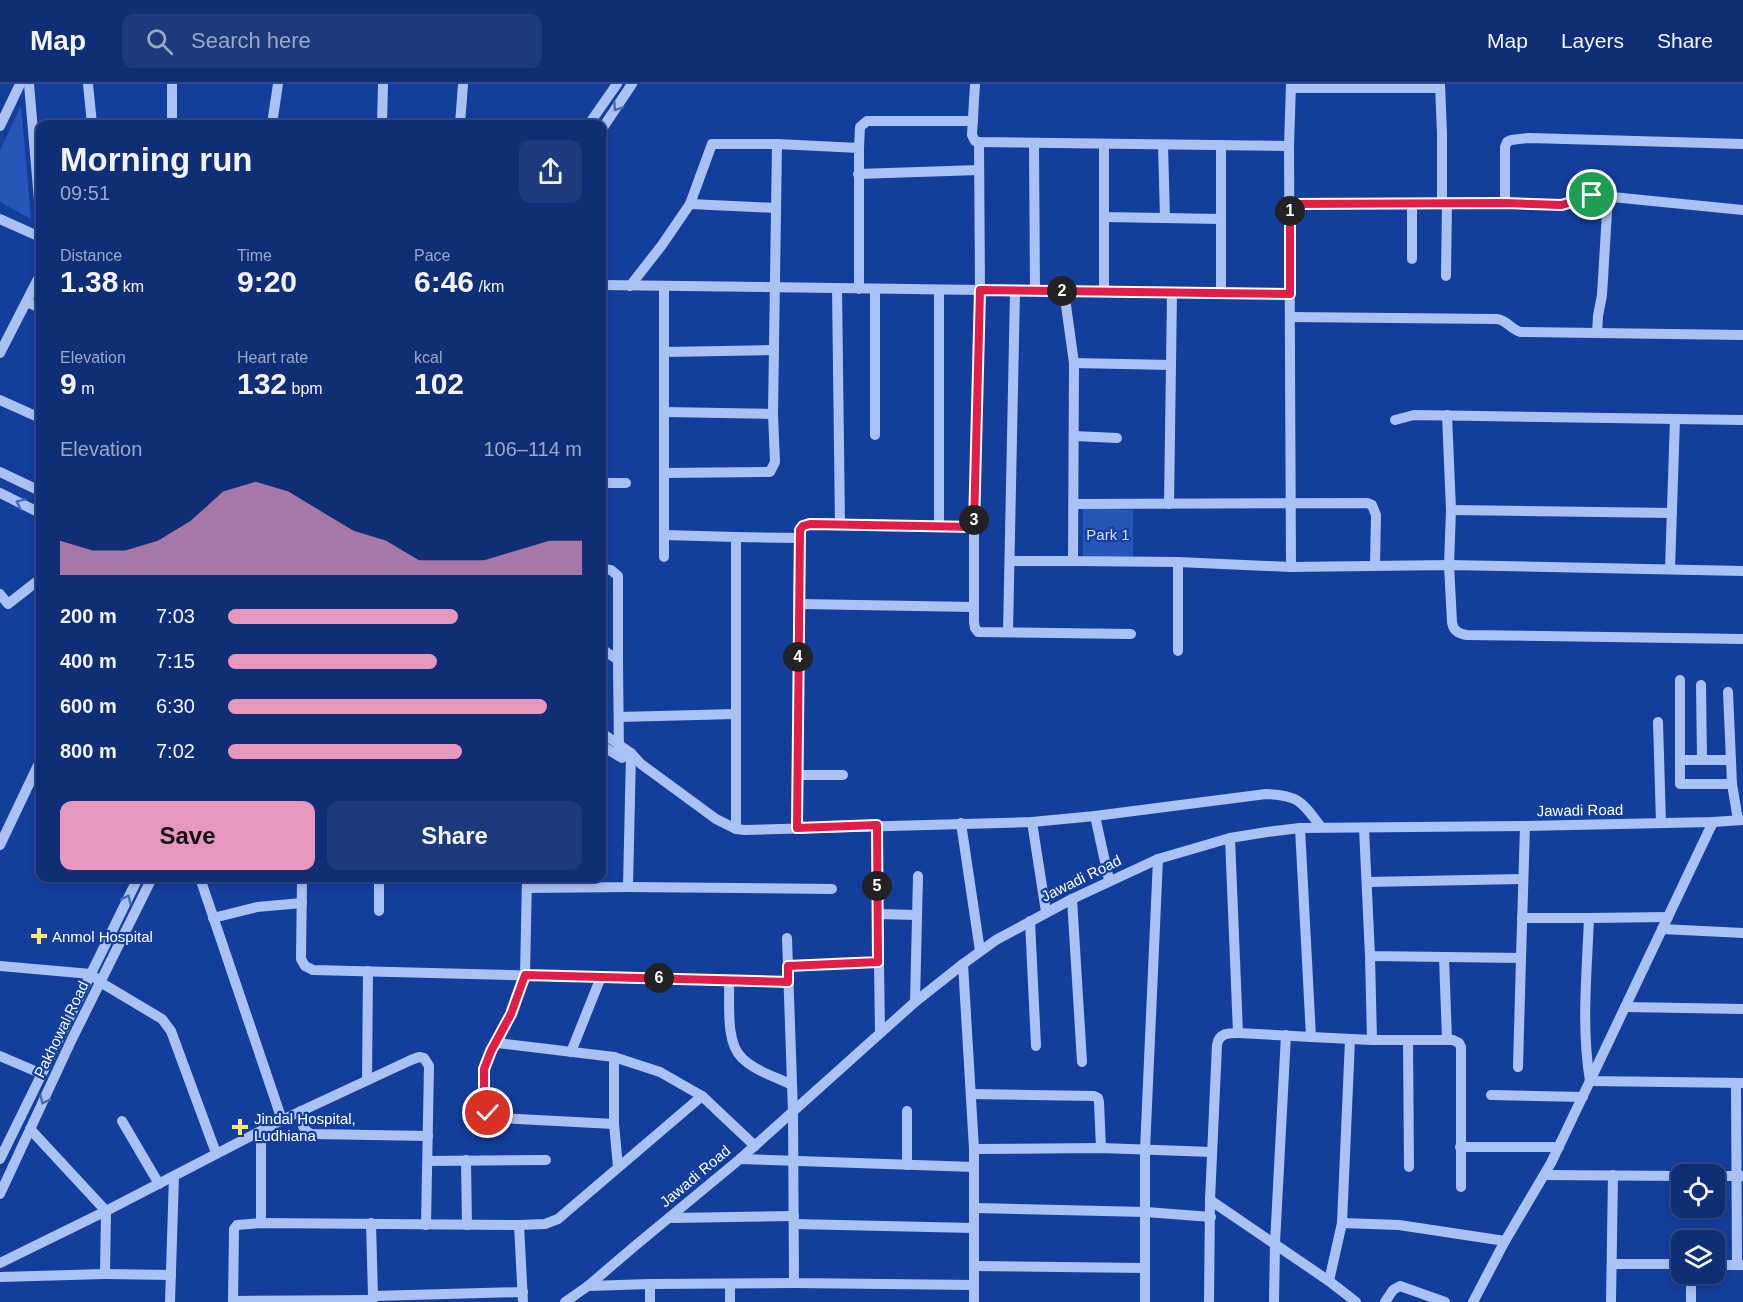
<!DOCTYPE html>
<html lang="en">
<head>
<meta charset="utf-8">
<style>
  body { margin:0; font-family:Helvetica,sans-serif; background:#1d3a7d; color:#f1f3f6; height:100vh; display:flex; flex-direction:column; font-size:22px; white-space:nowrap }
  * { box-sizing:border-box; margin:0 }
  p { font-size:20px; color:#9ba8c5 }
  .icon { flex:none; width:33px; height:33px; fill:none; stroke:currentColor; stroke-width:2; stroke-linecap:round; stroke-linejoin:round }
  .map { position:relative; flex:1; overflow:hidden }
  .panel { position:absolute; left:36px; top:36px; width:570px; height:762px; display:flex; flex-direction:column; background:#0f2e75; border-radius:12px; box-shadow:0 3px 9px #0003,0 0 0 2px #2f4a87 }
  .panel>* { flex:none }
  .tools { position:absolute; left:1671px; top:1080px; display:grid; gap:12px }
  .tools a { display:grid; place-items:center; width:54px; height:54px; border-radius:12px; background:#0f2e75; box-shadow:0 3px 9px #0003,0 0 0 2px #2f4a87; font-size:30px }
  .pin { position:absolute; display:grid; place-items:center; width:51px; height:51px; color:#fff; margin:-26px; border:3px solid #fff; border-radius:50%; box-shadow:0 2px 6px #0007 }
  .km { position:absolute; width:30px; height:30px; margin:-15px; border-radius:50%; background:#222; color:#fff; font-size:16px; line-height:30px; text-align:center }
  .round { display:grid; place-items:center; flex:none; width:63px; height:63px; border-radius:12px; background:#1d3a7d }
  .headline { display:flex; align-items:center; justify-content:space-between; height:102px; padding:0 24px }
  h1 { font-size:33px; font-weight:800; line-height:45px }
  .figures { display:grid; grid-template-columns:repeat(3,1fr); gap:9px; height:102px; padding:6px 24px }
  .figures div { display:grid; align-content:center }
  .figures b { font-size:30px; font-weight:800 }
  .figures small { font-size:16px; font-weight:400 }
  .figures p { font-size:16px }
  .chart { height:168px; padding:12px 24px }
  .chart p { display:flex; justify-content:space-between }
  .chart svg { width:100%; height:108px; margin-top:6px; fill:#e797bd; opacity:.7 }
  .action { display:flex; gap:12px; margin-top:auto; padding:12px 24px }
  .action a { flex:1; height:69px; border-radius:12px; background:#e797bd; color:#111; font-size:24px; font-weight:800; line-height:69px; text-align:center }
  .action a+a { background:#1d3a7d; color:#f1f3f6 }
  ul { padding:0 24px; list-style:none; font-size:20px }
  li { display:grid; grid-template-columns:96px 72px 1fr; align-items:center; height:45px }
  li i { height:15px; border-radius:8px; background:#e797bd }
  header { display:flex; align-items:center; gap:36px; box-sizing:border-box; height:84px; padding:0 30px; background:#0f2e75; border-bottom:2px solid #2f4a87 }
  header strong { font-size:28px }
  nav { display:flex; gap:33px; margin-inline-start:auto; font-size:21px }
  .search { width:420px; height:54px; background:#1d3a7d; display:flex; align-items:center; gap:15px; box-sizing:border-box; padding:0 21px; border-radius:12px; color:#9ba8c5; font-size:22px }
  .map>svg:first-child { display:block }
  .green { fill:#2756ba }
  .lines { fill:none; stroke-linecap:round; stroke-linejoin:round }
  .minor { stroke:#aac1f3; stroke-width:10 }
  .oneway { stroke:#486cba }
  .route-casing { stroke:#fff; stroke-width:12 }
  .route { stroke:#e11d48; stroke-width:8 }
  .poi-dot { fill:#ffe86c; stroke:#143e9c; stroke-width:2 }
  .labels { text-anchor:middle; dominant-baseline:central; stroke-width:4.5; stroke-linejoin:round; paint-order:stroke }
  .park-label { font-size:15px; fill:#d2e0fd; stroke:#143e9c }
  .street-label { font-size:15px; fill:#fff; stroke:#143e9c }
  .poi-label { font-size:15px; fill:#fff; stroke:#143e9c; text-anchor:start }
</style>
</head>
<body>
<header>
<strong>Map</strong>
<div class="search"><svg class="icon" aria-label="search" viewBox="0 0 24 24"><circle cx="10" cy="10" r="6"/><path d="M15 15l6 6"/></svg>Search here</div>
<nav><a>Map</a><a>Layers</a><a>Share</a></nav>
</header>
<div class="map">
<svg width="1743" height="1218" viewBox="0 0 1743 1218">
  <rect width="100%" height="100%" fill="#143e9c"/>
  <g class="green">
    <polygon points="21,22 31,135 0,118 0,66"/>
    <polygon points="1083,424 1133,426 1133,475 1083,474"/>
  </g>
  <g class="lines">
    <g class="minor">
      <polyline points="29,0 40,128"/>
      <polyline points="88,0 92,40"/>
      <polyline points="975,0 972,51 975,57 979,58 1289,62 1291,483"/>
      <polyline points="1440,0 1442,50 1442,119"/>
      <polyline points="1291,4 1440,4"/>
      <polyline points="172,40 172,0"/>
      <polyline points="272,40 278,0"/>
      <polyline points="382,40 383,0"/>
      <polyline points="460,40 463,0"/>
      <polyline points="589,40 617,0"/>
      <polyline points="0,42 20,0"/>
      <polyline points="602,45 632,0"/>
      <polyline points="1034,59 1035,207"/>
      <polyline points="1104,60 1104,208"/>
      <polyline points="1163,61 1165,134"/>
      <polyline points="1221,61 1221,209"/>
      <polyline points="1289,62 1291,0"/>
      <polyline points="859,64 860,43 867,37 973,37"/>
      <polyline points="858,90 979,86"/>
      <path d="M1505,119L1561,121C1572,119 1581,112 1592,111L1743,126"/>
      <polyline points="690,120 776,124"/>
      <polyline points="1290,120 1505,119 1505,63 1507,58 1511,56 1529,54 1743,60"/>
      <polyline points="1412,120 1412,175"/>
      <polyline points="1104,133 1221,135"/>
      <polyline points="0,135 40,153"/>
      <polyline points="1446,192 1447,119"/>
      <polyline points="602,201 1290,210"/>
      <polyline points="630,202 662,161 690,120 712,60 777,60 859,64 859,205"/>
      <polyline points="837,204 840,441"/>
      <polyline points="939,206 939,442"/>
      <polyline points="1064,207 1074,279 1073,477 1178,478 1291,483 1449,481 1743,487"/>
      <polyline points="27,218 40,224"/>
      <path d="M1290,233L1497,235C1507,236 1511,246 1521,248L1743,251"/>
      <polyline points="1597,249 1598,232 1602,211 1608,112"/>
      <polyline points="664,268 773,266"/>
      <polyline points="0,269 40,191"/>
      <polyline points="1074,279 1171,281"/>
      <polyline points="0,316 40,334"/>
      <polyline points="664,328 773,330 777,60"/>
      <path d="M1447,331L1451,426L1449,481L1452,538C1453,547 1459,550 1467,551L1743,555"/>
      <polyline points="1395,336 1414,331 1743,336"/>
      <polyline points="875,351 875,205"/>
      <polyline points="1074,352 1117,354"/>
      <polyline points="0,388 40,407"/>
      <polyline points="664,389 770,388 775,378 773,330"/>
      <polyline points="602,399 626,399"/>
      <polyline points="0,409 40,429"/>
      <polyline points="1074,420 1367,419 1372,421 1376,431 1375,481"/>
      <polyline points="1169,420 1172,209"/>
      <polyline points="1451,426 1672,429"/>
      <polyline points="974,443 980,206 979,58"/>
      <polyline points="664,451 736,453 736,745"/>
      <polyline points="736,453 799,454"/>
      <polyline points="664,473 664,202"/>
      <polyline points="1010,477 1073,477"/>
      <polyline points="1178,478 1178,567"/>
      <polyline points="602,485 611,486 618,492 618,576"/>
      <polyline points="1670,485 1675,335"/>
      <polyline points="0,510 8,520 40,495"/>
      <polyline points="799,520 974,523"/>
      <polyline points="1008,548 1015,207"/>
      <polyline points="602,565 618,576 619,672"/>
      <polyline points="1680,596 1680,700 1732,700 1738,736"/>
      <polyline points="1701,601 1702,676"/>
      <polyline points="1728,608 1732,700"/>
      <polyline points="619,633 736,630"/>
      <polyline points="1658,638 1661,739"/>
      <path d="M602,649L631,669L641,680L716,735L736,745L745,746L1032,738L1095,732L1266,710C1299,711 1302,718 1321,743"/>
      <polyline points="602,662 622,674"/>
      <polyline points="1680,676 1731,676"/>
      <polyline points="798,691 843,691"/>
      <polyline points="1095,732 1109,796"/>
      <polyline points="1032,738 1046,828"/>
      <polyline points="961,739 980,867"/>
      <polyline points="877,741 880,949"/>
      <polyline points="797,744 799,454 800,446 803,442 810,439 974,443 974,538 975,544 978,548 1131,550"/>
      <polyline points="1364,744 1370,872 1521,874 1518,983"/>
      <polyline points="0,761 40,677"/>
      <polyline points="302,794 301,875 305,882 313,886 788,898"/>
      <polyline points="527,794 525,891 511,930 497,959 614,973 614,1040 618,1083"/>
      <polyline points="1367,798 1523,795"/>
      <polyline points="628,803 832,805"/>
      <polyline points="527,804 628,803 631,669"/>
      <polyline points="1072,815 1082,978"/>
      <polyline points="379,827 379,794"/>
      <polyline points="877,830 917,831"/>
      <path d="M1668,833L1589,834C1587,888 1581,943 1590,997L1743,999"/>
      <polyline points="213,834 257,823 302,819"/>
      <polyline points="1522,834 1589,834"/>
      <polyline points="1030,837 1036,962"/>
      <polyline points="1662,845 1743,849"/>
      <polyline points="787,854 793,1028 794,1199 974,1201"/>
      <polyline points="1370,872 1372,956"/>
      <polyline points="1444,873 1447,955"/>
      <polyline points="1521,874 1525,742"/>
      <polyline points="963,880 974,1065 974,1218"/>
      <polyline points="0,882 91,890 100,898 162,935 171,947 216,1069"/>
      <polyline points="788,882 878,878"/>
      <path d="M729,896C730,918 725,958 742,974C755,987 776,993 792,1001"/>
      <polyline points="915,918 918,792"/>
      <polyline points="1625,923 1743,925"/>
      <polyline points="1238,949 1311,953 1300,744"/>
      <polyline points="1311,953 1372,956 1453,956 1459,959 1461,963 1461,1103"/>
      <polyline points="1408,956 1409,1083"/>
      <polyline points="497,959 491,967 484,985 484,1019 487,1029 498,1034 614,1040"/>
      <polyline points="571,968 601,893"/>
      <polyline points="0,972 42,990"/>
      <polyline points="614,973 660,988 702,1012"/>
      <polyline points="367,996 368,887"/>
      <polyline points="1736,999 1737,1181 1743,1181"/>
      <polyline points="971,1010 1094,1012 1098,1014 1099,1018 1101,1064"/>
      <polyline points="1491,1011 1583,1013"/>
      <path d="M301,1027C302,1037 301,1046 311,1050L428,1052"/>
      <polyline points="907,1027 907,1081"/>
      <polyline points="282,1036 411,976 419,973 424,974 429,982 426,1141"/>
      <polyline points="122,1037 159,1100"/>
      <polyline points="1460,1063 1559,1063"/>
      <polyline points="974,1065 1101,1064 1212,1068"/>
      <polyline points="0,1075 138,794"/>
      <polyline points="740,1075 974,1083"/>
      <polyline points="466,1076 467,1141"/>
      <polyline points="428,1077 546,1076"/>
      <polyline points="1545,1091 1682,1092"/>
      <polyline points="1714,1092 1743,1092"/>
      <polyline points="0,1110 72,955 152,794"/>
      <polyline points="1210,1116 1329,1197 1356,1218"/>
      <polyline points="974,1124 1146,1128 1211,1133"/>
      <polyline points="669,1134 794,1132"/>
      <polyline points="261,1139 261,1048"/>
      <polyline points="371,1139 373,1212 523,1208"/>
      <polyline points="1342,1139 1399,1141 1505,1157"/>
      <polyline points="794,1140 974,1144"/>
      <polyline points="519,1141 545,1140 558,1135 702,1012 755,1062"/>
      <polyline points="0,1179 106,1127 30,1045"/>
      <polyline points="1612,1180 1682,1180"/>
      <polyline points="1714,1181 1737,1181"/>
      <polyline points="974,1182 1145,1184"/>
      <polyline points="105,1190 171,1191"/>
      <polyline points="1691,1190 1691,1218"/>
      <polyline points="0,1193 105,1190 106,1127 282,1036 200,794"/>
      <polyline points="1329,1197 1342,1139 1350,956"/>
      <polyline points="650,1200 650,1218"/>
      <polyline points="730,1200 730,1218"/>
      <polyline points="588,1202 650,1200 794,1199"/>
      <polyline points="233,1217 373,1216"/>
      <polyline points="170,1218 174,1092"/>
      <polyline points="233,1218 234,1145 237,1141 261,1139 519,1141 523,1218"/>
      <polyline points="565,1218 588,1202 636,1161 740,1075 915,918 963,880 996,856 1072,815 1158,775 1230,754 1267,748 1300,744 1525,742 1713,738 1743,736"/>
      <polyline points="1145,1218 1145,1066 1158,775"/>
      <path d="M1209,1218L1210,1116L1217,961C1219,949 1228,949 1238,949L1230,754"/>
      <polyline points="1274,1218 1275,1159 1286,951"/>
      <polyline points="1385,1218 1393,1206 1400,1202 1445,1218"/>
      <polyline points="1473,1218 1505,1157 1551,1079 1713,738"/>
      <polyline points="1611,1218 1613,1091"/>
    </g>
  </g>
  <defs><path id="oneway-chevron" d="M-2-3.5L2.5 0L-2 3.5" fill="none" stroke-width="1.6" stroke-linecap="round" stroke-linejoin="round" transform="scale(1.5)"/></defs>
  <g class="oneway">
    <use href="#oneway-chevron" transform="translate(617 23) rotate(124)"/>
    <use href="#oneway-chevron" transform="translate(20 419) rotate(-154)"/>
    <use href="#oneway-chevron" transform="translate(127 815) rotate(-64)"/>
    <use href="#oneway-chevron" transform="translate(44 1016) rotate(115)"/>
  </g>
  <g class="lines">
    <defs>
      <path id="route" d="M488,1029L484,1023V985L491,967L511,930L525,891L788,898V882L878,878L877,741L797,744L800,446L803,442L810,440L974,443L980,206L1290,210V120L1505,119L1561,121C1572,119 1581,112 1592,111"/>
    </defs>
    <use href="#route" class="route-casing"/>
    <use href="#route" class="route"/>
  </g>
  <g class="poi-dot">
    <path d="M36 843h6v6h6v6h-6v6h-6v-6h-6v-6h6z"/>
    <path d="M237 1034h6v6h6v6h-6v6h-6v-6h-6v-6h6z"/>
  </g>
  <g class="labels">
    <g class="park-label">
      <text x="1108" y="450">Park 1</text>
    </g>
    <g class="street-label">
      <text transform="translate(1580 726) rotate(-1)">Jawadi Road</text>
      <text transform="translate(1081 794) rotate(-26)">Jawadi Road</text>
      <text transform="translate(61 945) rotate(-64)">Pakhowal Road</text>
      <text transform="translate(695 1092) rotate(-40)">Jawadi Road</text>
    </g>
    <g class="poi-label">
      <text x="52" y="852">Anmol Hospital</text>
      <text x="254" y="1034">Jindal Hospital,<tspan x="254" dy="17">Ludhiana</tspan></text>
    </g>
  </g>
</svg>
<div class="tools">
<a><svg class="icon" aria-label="locate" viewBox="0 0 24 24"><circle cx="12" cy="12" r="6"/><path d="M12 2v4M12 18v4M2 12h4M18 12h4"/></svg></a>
<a><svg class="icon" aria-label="layers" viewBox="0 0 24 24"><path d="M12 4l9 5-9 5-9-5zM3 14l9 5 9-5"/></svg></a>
</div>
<div class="pin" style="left:1592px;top:111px;background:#1e9e55"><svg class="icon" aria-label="arrive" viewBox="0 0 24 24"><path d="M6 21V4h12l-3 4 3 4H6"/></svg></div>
<div class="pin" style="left:488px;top:1029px;background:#d93025"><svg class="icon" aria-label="check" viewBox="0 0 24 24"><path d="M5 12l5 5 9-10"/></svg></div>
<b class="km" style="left:1290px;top:127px">1</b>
<b class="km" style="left:1062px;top:207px">2</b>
<b class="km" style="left:974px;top:436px">3</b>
<b class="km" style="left:798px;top:573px">4</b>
<b class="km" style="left:877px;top:802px">5</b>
<b class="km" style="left:659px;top:894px">6</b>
<section class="panel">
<div class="headline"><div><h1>Morning run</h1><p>09:51</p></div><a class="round"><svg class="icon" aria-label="share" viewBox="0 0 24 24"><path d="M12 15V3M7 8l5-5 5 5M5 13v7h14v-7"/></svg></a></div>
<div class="figures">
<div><p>Distance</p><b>1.38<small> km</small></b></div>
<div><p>Time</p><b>9:20</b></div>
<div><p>Pace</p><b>6:46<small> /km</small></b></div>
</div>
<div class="figures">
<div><p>Elevation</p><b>9<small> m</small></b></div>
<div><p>Heart rate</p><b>132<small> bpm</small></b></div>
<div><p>kcal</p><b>102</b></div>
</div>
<div class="chart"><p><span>Elevation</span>106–114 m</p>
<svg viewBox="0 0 160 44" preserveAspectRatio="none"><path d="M0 44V30L10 34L20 34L30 30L40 22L50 10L60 6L70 10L80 18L90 26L100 30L110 38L120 38L130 38L140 34L150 30L160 30V44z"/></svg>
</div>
<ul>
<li><b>200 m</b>7:03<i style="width:65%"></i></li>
<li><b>400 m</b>7:15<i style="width:59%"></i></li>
<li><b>600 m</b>6:30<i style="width:90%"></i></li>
<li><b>800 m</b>7:02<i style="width:66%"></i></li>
</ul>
<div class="action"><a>Save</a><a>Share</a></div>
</section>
</div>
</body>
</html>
